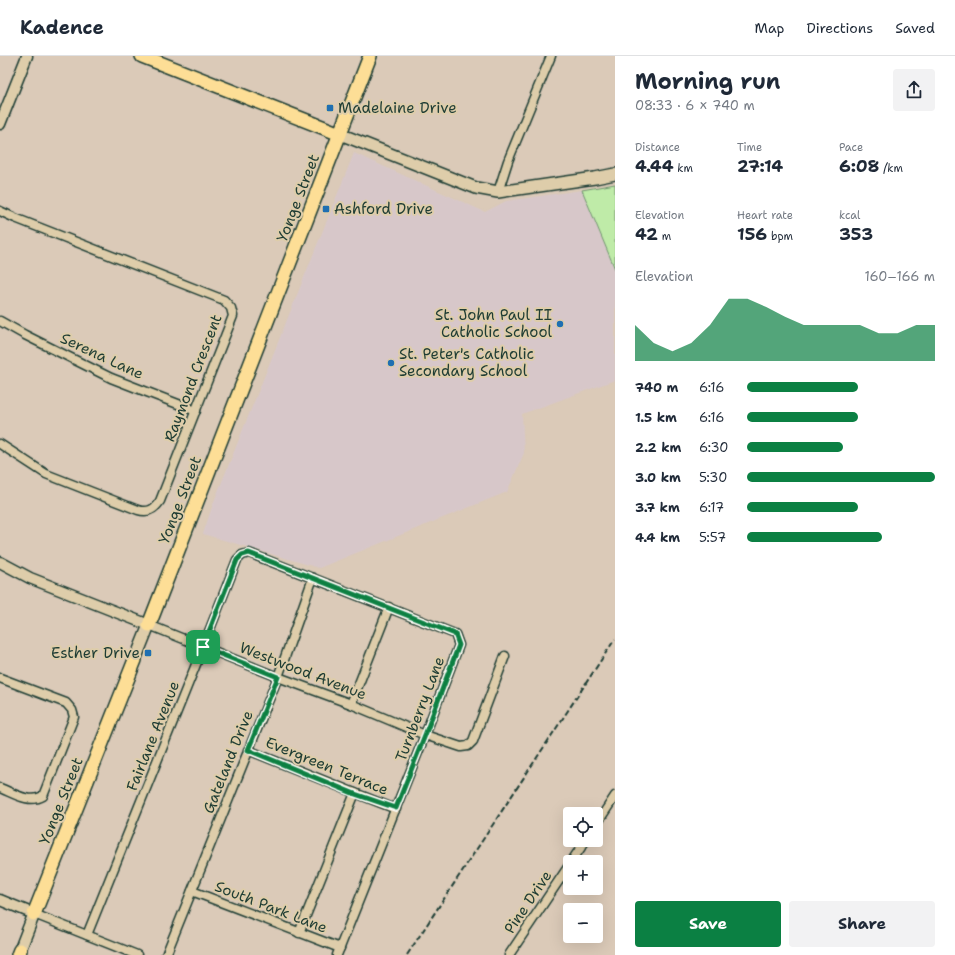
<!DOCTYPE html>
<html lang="en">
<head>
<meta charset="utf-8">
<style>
  body { margin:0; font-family:"Shantell Sans",sans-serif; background:#f2f2f3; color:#1f2937; height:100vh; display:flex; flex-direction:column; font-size:15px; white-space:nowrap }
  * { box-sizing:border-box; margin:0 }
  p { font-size:13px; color:#747a83 }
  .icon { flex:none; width:22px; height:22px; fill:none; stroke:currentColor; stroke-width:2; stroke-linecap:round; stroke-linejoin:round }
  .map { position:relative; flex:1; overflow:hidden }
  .drawer { display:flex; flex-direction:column; background:#fff; width:340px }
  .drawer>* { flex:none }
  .tools { position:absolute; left:563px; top:751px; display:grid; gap:8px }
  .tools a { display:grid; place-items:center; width:40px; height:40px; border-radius:4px; background:#fff; box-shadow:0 4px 16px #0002; font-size:20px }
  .pin { position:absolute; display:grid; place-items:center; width:34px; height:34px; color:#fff; margin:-17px; border-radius:8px; box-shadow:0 2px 6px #0006 }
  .round { display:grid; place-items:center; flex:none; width:42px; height:42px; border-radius:4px; background:#f2f2f3 }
  .summary { display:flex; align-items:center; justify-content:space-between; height:68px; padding:0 20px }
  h1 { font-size:22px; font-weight:700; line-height:30px }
  .metrics { display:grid; grid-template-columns:repeat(3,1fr); gap:6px; height:68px; padding:4px 20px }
  .metrics div { display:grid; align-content:center }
  .metrics b { font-size:17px; font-weight:700 }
  .metrics small { font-size:11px; font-weight:400 }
  .metrics p { font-size:11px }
  .chart { height:112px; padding:8px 20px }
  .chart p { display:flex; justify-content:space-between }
  .chart svg { width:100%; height:72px; margin-top:4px; fill:#0b8043; opacity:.7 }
  .action { display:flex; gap:8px; margin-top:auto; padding:8px 20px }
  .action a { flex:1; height:46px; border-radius:4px; background:#0b8043; color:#fff; font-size:16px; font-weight:700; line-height:46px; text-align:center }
  .action a+a { background:#f2f2f3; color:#1f2937 }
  ul { padding:0 20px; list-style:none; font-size:13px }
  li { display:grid; grid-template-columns:64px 48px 1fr; align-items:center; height:30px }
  li i { height:10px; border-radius:5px; background:#0b8043 }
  header { display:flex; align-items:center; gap:24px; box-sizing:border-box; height:56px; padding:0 20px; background:#fff; border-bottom:1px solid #e0e1e3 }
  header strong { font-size:19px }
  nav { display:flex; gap:22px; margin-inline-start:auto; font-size:14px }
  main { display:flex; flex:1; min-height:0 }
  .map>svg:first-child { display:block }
  .built { fill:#d7c7c9 }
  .green { fill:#bfeba8; stroke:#6f946e }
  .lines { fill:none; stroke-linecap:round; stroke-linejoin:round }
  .minor-casing { stroke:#1f3d34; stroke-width:11 }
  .tertiary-casing { stroke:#1f3d34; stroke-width:13 }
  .secondary-casing { stroke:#1f3d34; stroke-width:14 }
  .primary-casing { stroke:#1f3d34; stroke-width:16 }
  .minor { stroke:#decdaa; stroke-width:8 }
  .tertiary { stroke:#decdaa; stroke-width:10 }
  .secondary { stroke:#decdaa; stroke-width:11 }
  .primary { stroke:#fdde96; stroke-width:13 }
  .rail { stroke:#1f3d34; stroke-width:2; stroke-dasharray:6 3; stroke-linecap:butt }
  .route-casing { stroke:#fff; stroke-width:8 }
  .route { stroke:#0b8043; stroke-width:5 }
  .poi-dot { fill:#1f6fb2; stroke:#decdaa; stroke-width:1.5 }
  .labels { text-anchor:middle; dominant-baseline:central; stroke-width:4; stroke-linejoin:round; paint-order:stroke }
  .poi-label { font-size:15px; fill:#1f3d34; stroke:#decdaa; text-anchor:start }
  .street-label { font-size:15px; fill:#1f3d34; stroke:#decdaa }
</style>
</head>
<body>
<header>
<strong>Kadence</strong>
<nav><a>Map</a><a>Directions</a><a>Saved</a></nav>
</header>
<main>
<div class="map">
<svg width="615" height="899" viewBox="0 0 615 899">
  <rect width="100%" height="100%" fill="#dbcab8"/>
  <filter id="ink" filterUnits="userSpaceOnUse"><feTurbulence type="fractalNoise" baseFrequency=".025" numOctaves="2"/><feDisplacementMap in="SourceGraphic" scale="8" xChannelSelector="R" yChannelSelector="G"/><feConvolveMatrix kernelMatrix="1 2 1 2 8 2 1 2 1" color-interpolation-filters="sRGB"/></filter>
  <g filter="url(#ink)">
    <polygon class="built" points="354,97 485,156 506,145 582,134 615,213 615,324 522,358 524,397 507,436 319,512 203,478 213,448"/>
    <polygon class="green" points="615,128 615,213 582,134"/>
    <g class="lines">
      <defs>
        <g id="minor">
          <polyline points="498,136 508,105 551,0"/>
          <path d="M0,155L15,162L224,244L231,252L233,260L160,445C154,454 148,457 138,454L46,418L0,388"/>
          <polyline points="0,265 25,279 111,322 196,355"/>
          <polyline points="149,569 278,621 351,648 425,679 461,691 468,690 473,685 505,600"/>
          <path d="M0,622L66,647L72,654L74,661L43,740C29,748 13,737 0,732"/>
          <polyline points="351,648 389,551"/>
          <polyline points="248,694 355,737 396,753"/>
          <polyline points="596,769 615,740"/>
          <polyline points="571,806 586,784"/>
          <polyline points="192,835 340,892"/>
          <polyline points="34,858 137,899"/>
          <polyline points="299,877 355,737"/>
          <polyline points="87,879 203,591 237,504 242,499 249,497 455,578 459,589 425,679 337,899"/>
          <polyline points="166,899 278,621 313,522"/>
          <polyline points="509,899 570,808"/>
        </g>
        <g id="tertiary">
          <polyline points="0,68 27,0"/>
          <polyline points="0,506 30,522 149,569"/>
          <polyline points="0,844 34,858"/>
        </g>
        <g id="secondary">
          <polyline points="340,78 476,132 498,136 595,122 615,118"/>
          <polyline points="135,604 149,569"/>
          <polyline points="20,894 34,858"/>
        </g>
        <g id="primary">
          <polyline points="142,0 340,78"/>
          <polyline points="149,569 370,0"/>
          <polyline points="34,858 135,604"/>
          <polyline points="18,899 20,894"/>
        </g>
      </defs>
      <use href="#minor" class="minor-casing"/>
      <use href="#tertiary" class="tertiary-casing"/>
      <use href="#secondary" class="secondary-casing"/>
      <use href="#primary" class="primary-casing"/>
      <use href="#minor" class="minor"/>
      <use href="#tertiary" class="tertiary"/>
      <use href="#secondary" class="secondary"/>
      <use href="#primary" class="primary"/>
      <polyline class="rail" points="407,899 615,583"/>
    </g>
  </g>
  <g class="lines" filter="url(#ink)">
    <defs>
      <polygon id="route" points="249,497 455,578 459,589 425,679 396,752 355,738 248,694 278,621 203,591 237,504 242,499"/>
    </defs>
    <use href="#route" class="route-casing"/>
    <use href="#route" class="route"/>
  </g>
  <g class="poi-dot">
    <rect x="326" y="48" width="8" height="8" rx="2"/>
    <rect x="322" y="149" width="8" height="8" rx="2"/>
    <circle cx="560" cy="268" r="4"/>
    <circle cx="391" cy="307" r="4"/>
    <rect x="144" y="593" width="8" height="8" rx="2"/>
  </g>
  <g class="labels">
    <g class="poi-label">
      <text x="338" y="52">Madelaine Drive</text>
      <text x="334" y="153">Ashford Drive</text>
      <text x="552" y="259" text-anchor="end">St. John Paul II<tspan x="552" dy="17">Catholic School</tspan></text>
      <text x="399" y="298">St. Peter's Catholic<tspan x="399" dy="17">Secondary School</tspan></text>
      <text x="140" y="597" text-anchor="end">Esther Drive</text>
    </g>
    <g class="street-label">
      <text transform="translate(298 142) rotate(-69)">Yonge Street</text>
      <text transform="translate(102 300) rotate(25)">Serena Lane</text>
      <text transform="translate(193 322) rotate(-69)">Raymond Crescent</text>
      <text transform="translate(180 444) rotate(-69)">Yonge Street</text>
      <text transform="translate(303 615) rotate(21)">Westwood Avenue</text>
      <text transform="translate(420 653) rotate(-69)">Turnberry Lane</text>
      <text transform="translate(153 680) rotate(-68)">Fairlane Avenue</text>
      <text transform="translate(228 706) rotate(-68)">Gateland Drive</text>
      <text transform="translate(327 710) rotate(22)">Evergreen Terrace</text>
      <text transform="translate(61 745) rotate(-68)">Yonge Street</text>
      <text transform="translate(528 846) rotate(-56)">Pine Drive</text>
      <text transform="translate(271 851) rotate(21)">South Park Lane</text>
    </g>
  </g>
</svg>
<div class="tools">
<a><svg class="icon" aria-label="locate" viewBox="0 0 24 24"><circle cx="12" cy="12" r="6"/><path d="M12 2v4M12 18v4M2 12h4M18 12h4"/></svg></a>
<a>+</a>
<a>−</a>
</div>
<div class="pin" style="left:203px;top:591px;background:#1e9e55"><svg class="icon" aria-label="arrive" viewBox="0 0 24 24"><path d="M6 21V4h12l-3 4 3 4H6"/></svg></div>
</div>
<section class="drawer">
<div class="summary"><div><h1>Morning run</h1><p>08:33 · 6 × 740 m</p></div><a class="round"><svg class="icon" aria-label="share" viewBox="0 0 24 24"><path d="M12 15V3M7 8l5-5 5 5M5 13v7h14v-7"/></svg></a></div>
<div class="metrics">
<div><p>Distance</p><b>4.44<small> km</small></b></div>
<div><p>Time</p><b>27:14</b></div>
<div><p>Pace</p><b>6:08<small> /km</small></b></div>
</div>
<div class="metrics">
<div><p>Elevation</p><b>42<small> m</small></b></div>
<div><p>Heart rate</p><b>156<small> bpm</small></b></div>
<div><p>kcal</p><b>353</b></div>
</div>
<div class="chart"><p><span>Elevation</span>160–166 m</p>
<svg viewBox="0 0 160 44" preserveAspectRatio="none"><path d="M0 44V22L10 33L20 38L30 33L40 22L50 6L60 6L70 11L80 17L90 22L100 22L110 22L120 22L130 27L140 27L150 22L160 22V44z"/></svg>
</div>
<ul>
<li><b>740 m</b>6:16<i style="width:59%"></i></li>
<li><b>1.5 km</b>6:16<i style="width:59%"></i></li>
<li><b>2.2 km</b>6:30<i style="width:51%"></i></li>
<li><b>3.0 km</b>5:30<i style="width:100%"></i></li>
<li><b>3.7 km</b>6:17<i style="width:59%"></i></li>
<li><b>4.4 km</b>5:57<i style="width:72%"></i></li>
</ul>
<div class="action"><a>Save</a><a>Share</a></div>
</section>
</main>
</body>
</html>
